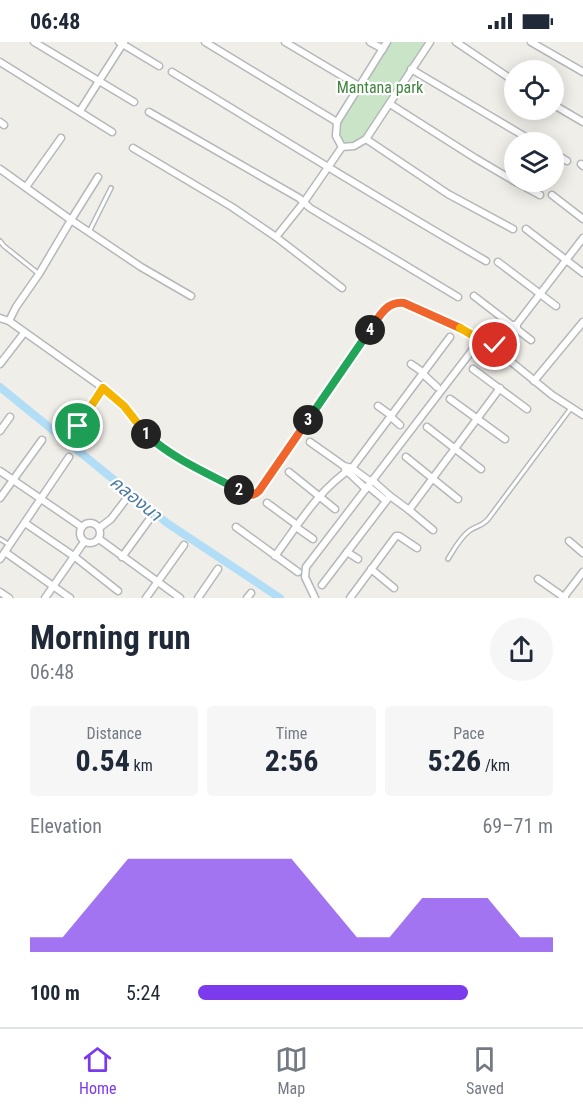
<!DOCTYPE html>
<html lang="en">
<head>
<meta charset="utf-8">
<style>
  body { margin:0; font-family:"Roboto Condensed","Noto Sans Thai",sans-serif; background:#f6f6f7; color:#1f2937; height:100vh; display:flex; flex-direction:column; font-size:22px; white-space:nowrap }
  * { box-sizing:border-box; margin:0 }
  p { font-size:20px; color:#747a83 }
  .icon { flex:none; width:33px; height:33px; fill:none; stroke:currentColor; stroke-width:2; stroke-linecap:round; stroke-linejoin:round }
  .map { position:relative; height:556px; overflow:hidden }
  .drawer { display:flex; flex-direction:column; background:#fff; flex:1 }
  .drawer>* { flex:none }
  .fabs { position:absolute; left:504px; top:18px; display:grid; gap:12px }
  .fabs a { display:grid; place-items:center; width:60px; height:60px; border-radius:50%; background:#fff; box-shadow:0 3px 15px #0003; font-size:30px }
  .pin { position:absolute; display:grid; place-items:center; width:51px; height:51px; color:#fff; margin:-26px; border:3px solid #fff; border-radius:50%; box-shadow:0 2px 6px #0007 }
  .km { position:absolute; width:30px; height:30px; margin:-15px; border-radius:50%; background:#222; color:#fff; font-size:16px; line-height:30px; text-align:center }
  .round { display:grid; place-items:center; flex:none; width:63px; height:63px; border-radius:32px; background:#f6f6f7 }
  .headline { display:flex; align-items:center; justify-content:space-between; height:102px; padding:0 30px }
  h1 { font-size:33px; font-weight:700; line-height:45px }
  .metrics { display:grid; grid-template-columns:repeat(3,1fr); gap:9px; height:102px; padding:6px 30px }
  .metrics div { display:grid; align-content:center; border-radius:6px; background:#f6f6f7; text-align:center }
  .metrics b { font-size:30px; font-weight:700 }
  .metrics small { font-size:16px; font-weight:400 }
  .metrics p { font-size:16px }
  .chart { height:168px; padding:12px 30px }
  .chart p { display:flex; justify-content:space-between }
  .chart svg { width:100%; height:108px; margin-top:6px; fill:#7c3aed; opacity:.7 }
  ul { padding:0 30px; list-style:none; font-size:20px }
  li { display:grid; grid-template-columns:96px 72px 1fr; align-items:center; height:45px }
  li i { height:15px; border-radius:8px; background:#7c3aed }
  .status { display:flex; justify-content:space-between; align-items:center; height:42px; padding:0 30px; background:#fff; direction:ltr }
  .status svg { height:16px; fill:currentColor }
  .tab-bar { display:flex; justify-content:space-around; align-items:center; height:84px; border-top:2px solid #e0e1e3; background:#fff; font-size:16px; color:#747a83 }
  .tab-bar a { display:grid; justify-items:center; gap:3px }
  .tab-bar .active { color:#7c3aed }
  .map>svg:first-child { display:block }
  .green { fill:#cae4c8 }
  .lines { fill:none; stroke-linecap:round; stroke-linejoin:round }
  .canal { stroke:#b1ddf7; stroke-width:8 }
  .service-casing { stroke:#b5b8bb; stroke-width:6 }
  .minor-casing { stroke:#b5b8bb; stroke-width:9 }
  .service { stroke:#fff; stroke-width:3 }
  .minor { stroke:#fff; stroke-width:6 }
  .split-1-casing { stroke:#fff; stroke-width:12 }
  .split-2-casing { stroke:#fff; stroke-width:12 }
  .split-3-casing { stroke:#fff; stroke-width:12 }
  .split-4-casing { stroke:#fff; stroke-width:12 }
  .split-5-casing { stroke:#fff; stroke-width:12 }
  .split-6-casing { stroke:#fff; stroke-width:12 }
  .split-1 { stroke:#f5b400; stroke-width:8 }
  .split-2 { stroke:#22a559; stroke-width:8 }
  .split-3 { stroke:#f0652b; stroke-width:8 }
  .split-4 { stroke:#22a559; stroke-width:8 }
  .split-5 { stroke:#f0652b; stroke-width:8 }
  .split-6 { stroke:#f5b400; stroke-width:8 }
  .labels { text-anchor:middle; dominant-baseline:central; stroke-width:4.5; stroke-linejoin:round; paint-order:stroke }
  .park-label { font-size:16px; fill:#428540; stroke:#fff }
  .water-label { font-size:18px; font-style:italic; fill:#4b7aa0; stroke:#fff }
</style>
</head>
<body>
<div class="status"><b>06:48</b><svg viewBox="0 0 49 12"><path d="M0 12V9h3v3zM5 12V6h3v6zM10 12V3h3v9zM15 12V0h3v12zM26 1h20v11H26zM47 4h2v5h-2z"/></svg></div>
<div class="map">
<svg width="583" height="556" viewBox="0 0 583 556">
  <rect width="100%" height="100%" fill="#f0eee8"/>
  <polygon class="green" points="387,0 430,0 365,97 354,104 341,102 337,80"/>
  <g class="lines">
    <polyline class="canal" points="0,345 167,481 280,556"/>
    <defs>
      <g id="service">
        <polyline points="89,190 111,146"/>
        <polyline points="0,199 4,204 39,232"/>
        <polyline points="78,384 103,346"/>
        <polyline points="0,497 8,502"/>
        <path d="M448,517C454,507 460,496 469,489C477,483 482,485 489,476L571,366"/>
      </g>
      <g id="minor">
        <polyline points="34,0 99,39 124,0"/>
        <polyline points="119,0 159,24"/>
        <polyline points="205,0 337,80"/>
        <polyline points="285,0 359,44"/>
        <polyline points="370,0 383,7"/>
        <polyline points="456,0 514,39"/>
        <polyline points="531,0 583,30"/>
        <polyline points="0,20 112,90"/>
        <polyline points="411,27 534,100"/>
        <path d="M172,30C276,93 380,158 486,219"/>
        <polyline points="390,62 475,116 514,139"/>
        <polyline points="554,63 583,80"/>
        <polyline points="80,69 99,39 134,60"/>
        <polyline points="149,70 299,156 310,166 458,255"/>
        <polyline points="0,80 4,83"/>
        <polyline points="366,97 448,152 513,187"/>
        <polyline points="342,105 336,94 337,80 387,0"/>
        <polyline points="133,106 232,165 276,195 342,246"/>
        <polyline points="554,111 567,119"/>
        <polyline points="581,122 583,124"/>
        <polyline points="0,127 71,178 39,232 16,265 9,279"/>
        <polyline points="98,135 71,178 141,225 191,254"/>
        <polyline points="516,140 540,153"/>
        <polyline points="26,145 61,96"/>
        <polyline points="552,153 583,177"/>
        <polyline points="526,187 583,231"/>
        <polyline points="276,195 304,160 342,105 354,104 366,97 430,0"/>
        <polyline points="498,220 556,264"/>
        <polyline points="474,254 531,298"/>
        <polyline points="0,276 9,279 109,350 160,405 176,416 249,453 255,453 259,449 386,265 396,260 404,261 463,287 493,305 552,353 583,373"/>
        <polyline points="493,305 514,283"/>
        <polyline points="499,309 517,288 517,282 583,196"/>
        <polyline points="0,322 24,291"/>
        <polyline points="411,322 424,331"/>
        <polyline points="473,327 527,367"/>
        <polyline points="423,332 437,345"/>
        <polyline points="534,339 583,280"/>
        <polyline points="450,357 505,397"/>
        <polyline points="378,364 392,374"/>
        <polyline points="391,375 400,383"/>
        <polyline points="427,385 481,427"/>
        <polyline points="0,389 10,375"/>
        <polyline points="310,400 344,424 352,426 371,440"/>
        <polyline points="406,415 458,457"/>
        <polyline points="345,427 366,447"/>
        <polyline points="0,429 82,485"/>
        <polyline points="289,430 335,467"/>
        <polyline points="372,438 390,454"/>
        <polyline points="368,444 386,459"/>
        <polyline points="0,456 42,398"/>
        <polyline points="267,461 297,483"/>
        <polyline points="409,468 433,488"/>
        <circle cx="90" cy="491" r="10"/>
        <polyline points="25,481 75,515 118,549"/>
        <polyline points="236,485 298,530"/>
        <polyline points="296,485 313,497"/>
        <polyline points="99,486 111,477 127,456"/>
        <polyline points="99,497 180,556"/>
        <polyline points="569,499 583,511"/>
        <polyline points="5,510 70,556"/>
        <polyline points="347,510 358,517"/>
        <path d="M275,514C298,483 319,447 352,426L450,295"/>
        <polyline points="122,515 149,478"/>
        <polyline points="0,517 69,415"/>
        <polyline points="371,527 394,546"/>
        <polyline points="538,537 565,556"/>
        <polyline points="322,543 390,454 409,468 500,346"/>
        <polyline points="0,550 9,556"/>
        <polyline points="45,556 84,500"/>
        <polyline points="146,556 184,503"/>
        <polyline points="198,556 218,527"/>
        <polyline points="247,556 251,551"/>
        <polyline points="315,556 305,535 306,525 480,298"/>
        <polyline points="350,556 396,494 399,494 417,506"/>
        <polyline points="563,556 583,530"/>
      </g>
    </defs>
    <use href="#service" class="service-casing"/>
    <use href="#minor" class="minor-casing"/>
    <use href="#service" class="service"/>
    <use href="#minor" class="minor"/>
  </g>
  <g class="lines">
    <defs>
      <polyline id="split-1" points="78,384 103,346 124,364 146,392"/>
      <path id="split-2" d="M146,392C173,417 207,431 239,448"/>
      <path id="split-3" d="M239,448C247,452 252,456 259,449L308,378"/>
      <polyline id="split-4" points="308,378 370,288"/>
      <path id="split-5" d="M370,288C379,275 386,259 404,261L460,286"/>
      <polyline id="split-6" points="460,286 493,305 495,303"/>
    </defs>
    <use href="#split-1" class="split-1-casing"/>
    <use href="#split-2" class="split-2-casing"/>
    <use href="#split-3" class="split-3-casing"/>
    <use href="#split-4" class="split-4-casing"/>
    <use href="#split-5" class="split-5-casing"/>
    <use href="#split-6" class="split-6-casing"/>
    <use href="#split-1" class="split-1"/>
    <use href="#split-2" class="split-2"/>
    <use href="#split-3" class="split-3"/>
    <use href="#split-4" class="split-4"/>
    <use href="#split-5" class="split-5"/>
    <use href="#split-6" class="split-6"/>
  </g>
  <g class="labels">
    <g class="park-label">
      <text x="380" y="45">Mantana park</text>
    </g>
    <g class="water-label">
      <text transform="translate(136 456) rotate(39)">คลองนา</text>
    </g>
  </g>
</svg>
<div class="fabs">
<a><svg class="icon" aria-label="locate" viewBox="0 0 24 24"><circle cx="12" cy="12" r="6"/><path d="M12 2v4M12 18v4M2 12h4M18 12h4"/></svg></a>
<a><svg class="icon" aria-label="layers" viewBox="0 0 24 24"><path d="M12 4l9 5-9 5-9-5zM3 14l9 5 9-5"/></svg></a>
</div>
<div class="pin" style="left:78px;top:384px;background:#1e9e55"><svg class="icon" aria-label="arrive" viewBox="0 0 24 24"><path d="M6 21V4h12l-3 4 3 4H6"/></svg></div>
<div class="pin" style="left:495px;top:303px;background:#d93025"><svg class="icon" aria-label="check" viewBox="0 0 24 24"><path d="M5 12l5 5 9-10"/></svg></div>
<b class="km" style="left:146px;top:392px">1</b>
<b class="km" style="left:239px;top:448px">2</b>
<b class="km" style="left:308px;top:378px">3</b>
<b class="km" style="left:370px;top:288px">4</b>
</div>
<section class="drawer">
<div class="headline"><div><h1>Morning run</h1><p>06:48</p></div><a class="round"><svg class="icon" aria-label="share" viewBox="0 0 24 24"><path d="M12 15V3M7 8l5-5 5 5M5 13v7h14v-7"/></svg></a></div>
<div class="metrics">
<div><p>Distance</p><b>0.54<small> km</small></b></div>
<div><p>Time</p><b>2:56</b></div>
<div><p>Pace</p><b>5:26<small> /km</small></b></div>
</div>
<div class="chart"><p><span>Elevation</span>69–71 m</p>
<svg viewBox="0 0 160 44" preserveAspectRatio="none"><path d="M0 44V38L10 38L20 22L30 6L40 6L50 6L60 6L70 6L80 6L90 22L100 38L110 38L120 22L130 22L140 22L150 38L160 38V44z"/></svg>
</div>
<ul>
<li><b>100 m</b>5:24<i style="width:76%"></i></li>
</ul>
</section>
<nav class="tab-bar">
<a class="active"><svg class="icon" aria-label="home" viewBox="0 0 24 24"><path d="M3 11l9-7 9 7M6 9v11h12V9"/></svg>Home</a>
<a><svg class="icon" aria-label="map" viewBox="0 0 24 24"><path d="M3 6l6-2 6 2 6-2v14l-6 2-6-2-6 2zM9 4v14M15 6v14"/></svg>Map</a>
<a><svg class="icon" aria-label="saved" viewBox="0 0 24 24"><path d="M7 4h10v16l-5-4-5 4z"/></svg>Saved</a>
</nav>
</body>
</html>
